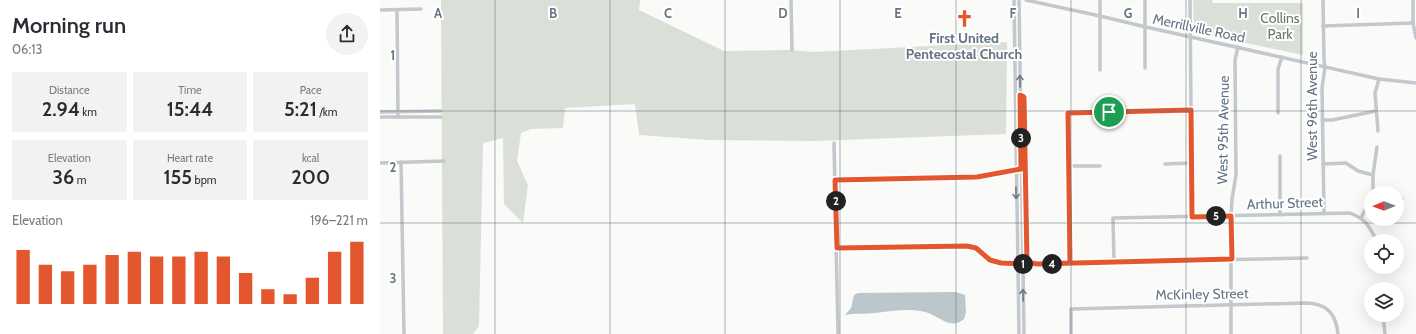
<!DOCTYPE html>
<html lang="en">
<head>
<meta charset="utf-8">
<style>
  body { margin:0; font-family:Cabin,sans-serif; background:#f2f2f3; color:#2b2b33; height:100vh; display:flex; flex-direction:column; font-size:15px; white-space:nowrap }
  * { box-sizing:border-box; margin:0 }
  p { font-size:13px; color:#7c7c81 }
  .icon { flex:none; width:22px; height:22px; fill:none; stroke:currentColor; stroke-width:2; stroke-linecap:round; stroke-linejoin:round }
  .map { position:relative; flex:1; overflow:hidden }
  .panel { display:flex; flex-direction:column; background:#fff; width:380px }
  .panel>* { flex:none }
  .needle { width:26px; rotate:269deg }
  .controls { position:absolute; left:984px; top:186px; display:grid; gap:8px }
  .controls a { display:grid; place-items:center; width:40px; height:40px; border-radius:50%; background:#fff; box-shadow:0 4px 16px #0002; font-size:20px }
  .pin { position:absolute; display:grid; place-items:center; width:34px; height:34px; color:#fff; margin:-17px; border:2px solid #fff; border-radius:50%; box-shadow:0 1px 4px #0007 }
  .km { position:absolute; width:20px; height:20px; margin:-10px; border-radius:50%; background:#222; color:#fff; font-size:11px; line-height:20px; text-align:center }
  .round { display:grid; place-items:center; flex:none; width:42px; height:42px; border-radius:21px; background:#f2f2f3 }
  .head { display:flex; align-items:center; justify-content:space-between; height:68px; padding:0 12px }
  h1 { font-size:22px; font-weight:600; line-height:30px }
  .figures { display:grid; grid-template-columns:repeat(3,1fr); gap:6px; height:68px; padding:4px 12px }
  .figures div { display:grid; align-content:center; border-radius:0px; background:#f2f2f3; text-align:center }
  .figures b { font-size:20px; font-weight:600 }
  .figures small { font-size:11px; font-weight:400 }
  .figures p { font-size:11px }
  .chart { height:112px; padding:8px 12px }
  .chart p { display:flex; justify-content:space-between }
  .chart svg { width:100%; height:72px; margin-top:4px; stroke:#e4572e; stroke-width:6 }
  main { display:flex; flex:1; min-height:0 }
  .map>svg:first-child { display:block }
  .green { fill:#dadfd7 }
  .water { fill:#bbc7cb }
  .lines { fill:none; stroke-linecap:round; stroke-linejoin:round }
  .minor { stroke:#c3c8cc; stroke-width:3.5 }
  .oneway { stroke:#6a7a87 }
  .route-casing { stroke:#fff; stroke-width:8 }
  .route { stroke:#e4572e; stroke-width:5 }
  .grid { fill:none; stroke:#657683; stroke-width:1; stroke-opacity:0.55 }
  .labels { text-anchor:middle; dominant-baseline:central; stroke-width:4; stroke-linejoin:round; paint-order:stroke }
  .park-label { font-size:14px; fill:#687a64; stroke:#fff }
  .street-label { font-size:14px; fill:#657683; stroke:#fff }
  .poi-label { font-size:14px; font-weight:bold; fill:#657683; stroke:#fff }
  .grid-label { font-size:13px; text-anchor:middle; font-weight:bold; fill:#657683; stroke:#fff; stroke-width:4; stroke-linejoin:round; paint-order:stroke }
</style>
</head>
<body>
<main>
<section class="panel">
<div class="head"><div><h1>Morning run</h1><p>06:13</p></div><a class="round"><svg class="icon" aria-label="share" viewBox="0 0 24 24"><path d="M12 15V3M7 8l5-5 5 5M5 13v7h14v-7"/></svg></a></div>
<div class="figures">
<div><p>Distance</p><b>2.94<small> km</small></b></div>
<div><p>Time</p><b>15:44</b></div>
<div><p>Pace</p><b>5:21<small> /km</small></b></div>
</div>
<div class="figures">
<div><p>Elevation</p><b>36<small> m</small></b></div>
<div><p>Heart rate</p><b>155<small> bpm</small></b></div>
<div><p>kcal</p><b>200</b></div>
</div>
<div class="chart"><p><span>Elevation</span>196–221 m</p>
<svg viewBox="0 0 160 44" preserveAspectRatio="none"><path d="M5 44V11M15 44V20M25 44V24M35 44V20M45 44V14M55 44V12M65 44V15M75 44V15M85 44V12M95 44V15M105 44V25M115 44V35M125 44V38M135 44V28M145 44V12M155 44V6"/></svg>
</div>
</section>
<div class="map">
<svg width="1036" height="334" viewBox="0 0 1036 334">
  <rect width="100%" height="100%" fill="#fafaf8"/>
  <g class="green">
    <polygon points="61,0 260,0 259,10 344,51 409,50 434,52 627,42 626,134 433,141 328,140 259,135 255,104 185,108 183,128 151,129 141,133 137,161 148,185 143,223 124,204 123,138 103,143 99,326 93,334 63,334"/>
    <polygon points="813,0 832,0 833,3 923,3 923,55 814,32"/>
  </g>
  <path class="water" d="M576,292L585,295L586,312L584,319C570,331 558,315 545,312C529,308 512,311 495,313C485,314 475,313 465,315L471,308L474,295L478,293Z"/>
  <g class="lines">
    <g class="minor">
      <polyline points="411,0 412,50"/>
      <polyline points="634,0 639,334"/>
      <polyline points="639,0 644,334"/>
      <polyline points="646,0 720,16 766,27 999,79 1036,83"/>
      <polyline points="720,0 720,70"/>
      <polyline points="765,0 765,68"/>
      <polyline points="810,0 812,217"/>
      <polyline points="943,0 944,60 945,67 942,88 944,213"/>
      <polyline points="1033,0 1033,23 1036,38"/>
      <polyline points="0,10 41,9"/>
      <polyline points="17,10 18,117"/>
      <polyline points="943,26 1033,23"/>
      <polyline points="640,95 643,95 644,97 647,262"/>
      <polyline points="0,112 61,111"/>
      <polyline points="898,113 898,69 902,57"/>
      <polyline points="0,117 61,117"/>
      <polyline points="942,120 952,120 996,111"/>
      <polyline points="998,131 995,93 999,79"/>
      <polyline points="454,143 458,334"/>
      <polyline points="900,156 900,215"/>
      <polyline points="21,162 24,334"/>
      <polyline points="0,163 64,161"/>
      <polyline points="785,164 811,163"/>
      <polyline points="943,164 966,163 978,171 993,175"/>
      <polyline points="689,166 720,166"/>
      <polyline points="455,180 597,177 638,169"/>
      <polyline points="993,193 993,175 997,147"/>
      <polyline points="1017,198 1022,199"/>
      <polyline points="981,218 991,198"/>
      <polyline points="457,248 587,246 597,248 610,260 621,263 643,264 648,266 657,264 690,263 927,258"/>
      <polyline points="690,263 688,113 811,110"/>
      <path d="M734,263L733,218L970,213C987,220 988,225 997,241"/>
      <polyline points="1003,315 1005,334"/>
      <path d="M691,334V309L925,303C946,303 956,313 958,334"/>
      <polyline points="851,334 851,216 852,199 856,175 855,60 858,47"/>
    </g>
  </g>
  <defs><path id="oneway-shaft" d="M-6 0H5M1.5-3L5.5 0L1.5 3" fill="none" stroke-width="1.6" stroke-linecap="round" stroke-linejoin="round"/></defs>
  <g class="oneway">
    <use href="#oneway-shaft" transform="translate(640 81) rotate(-91)"/>
    <use href="#oneway-shaft" transform="translate(636 193) rotate(89)"/>
    <use href="#oneway-shaft" transform="translate(643 295) rotate(-91)"/>
  </g>
  <g class="lines">
    <defs>
      <polyline id="route" points="729,112 688,113 690,263 657,264 647,262 643,264 621,263 610,260 596,248 587,246 457,248 455,180 597,177 641,169 640,95 644,97 647,262 657,264 852,259 851,216 812,217 811,110 729,112"/>
    </defs>
    <use href="#route" class="route-casing"/>
    <use href="#route" class="route"/>
  </g>
  <path class="grid" d="M115,0V334M230,0V334M345,0V334M460,0V334M576,0V334M691,0V334M806,0V334M921,0V334M0,111H1036M0,223H1036"/>
  <defs>
    <symbol id="church-bare" viewBox="-9 -9 18 18"><path d="M-1.2-6h2.4v3.5h3.3v2.4h-3.3V6h-2.4V-.1h-3.3v-2.4h3.3Z" fill="#e4572e" stroke="#fff" stroke-width="2.5" paint-order="stroke"/></symbol>
  </defs>
  <g fill-rule="evenodd">
    <use href="#church-bare" x="572" y="6" width="25" height="25"/>
  </g>
  <g class="labels">
    <g class="park-label">
      <text x="900" y="18">Collins<tspan x="900" dy="16">Park</tspan></text>
    </g>
    <g class="street-label">
      <text transform="translate(819 28) rotate(12)">Merrillville Road</text>
      <text transform="translate(932 106) rotate(-90)">West 96th Avenue</text>
      <text transform="translate(843 130) rotate(-89)">West 95th Avenue</text>
      <text transform="translate(905 203) rotate(-2)">Arthur Street</text>
      <text transform="translate(822 294) rotate(-1)">McKinley Street</text>
    </g>
    <g class="poi-label">
      <text x="584" y="38">First United<tspan x="584" dy="16">Pentecostal Church</tspan></text>
    </g>
  </g>
  <g class="grid-label">
    <text x="58" y="18">A</text>
    <text x="173" y="18">B</text>
    <text x="288" y="18">C</text>
    <text x="403" y="18">D</text>
    <text x="518" y="18">E</text>
    <text x="633" y="18">F</text>
    <text x="748" y="18">G</text>
    <text x="863" y="18">H</text>
    <text x="978" y="18">I</text>
    <text x="13" y="60">1</text>
    <text x="13" y="172">2</text>
    <text x="13" y="283">3</text>
  </g>
</svg>
<div class="controls">
<a><svg class="needle" viewBox="-14 -14 28 28"><path d="M0-13l5 13h-10z" fill="#e53935"/><path d="M0 13l5-13h-10z" fill="#7c7c81"/></svg></a>
<a><svg class="icon" aria-label="locate" viewBox="0 0 24 24"><circle cx="12" cy="12" r="6"/><path d="M12 2v4M12 18v4M2 12h4M18 12h4"/></svg></a>
<a><svg class="icon" aria-label="layers" viewBox="0 0 24 24"><path d="M12 4l9 5-9 5-9-5zM3 14l9 5 9-5"/></svg></a>
</div>
<div class="pin" style="left:729px;top:112px;background:#1e9e55"><svg class="icon" aria-label="arrive" viewBox="0 0 24 24"><path d="M6 21V4h12l-3 4 3 4H6"/></svg></div>
<b class="km" style="left:643px;top:264px">1</b>
<b class="km" style="left:456px;top:201px">2</b>
<b class="km" style="left:641px;top:138px">3</b>
<b class="km" style="left:672px;top:264px">4</b>
<b class="km" style="left:836px;top:216px">5</b>
</div>
</main>
</body>
</html>
